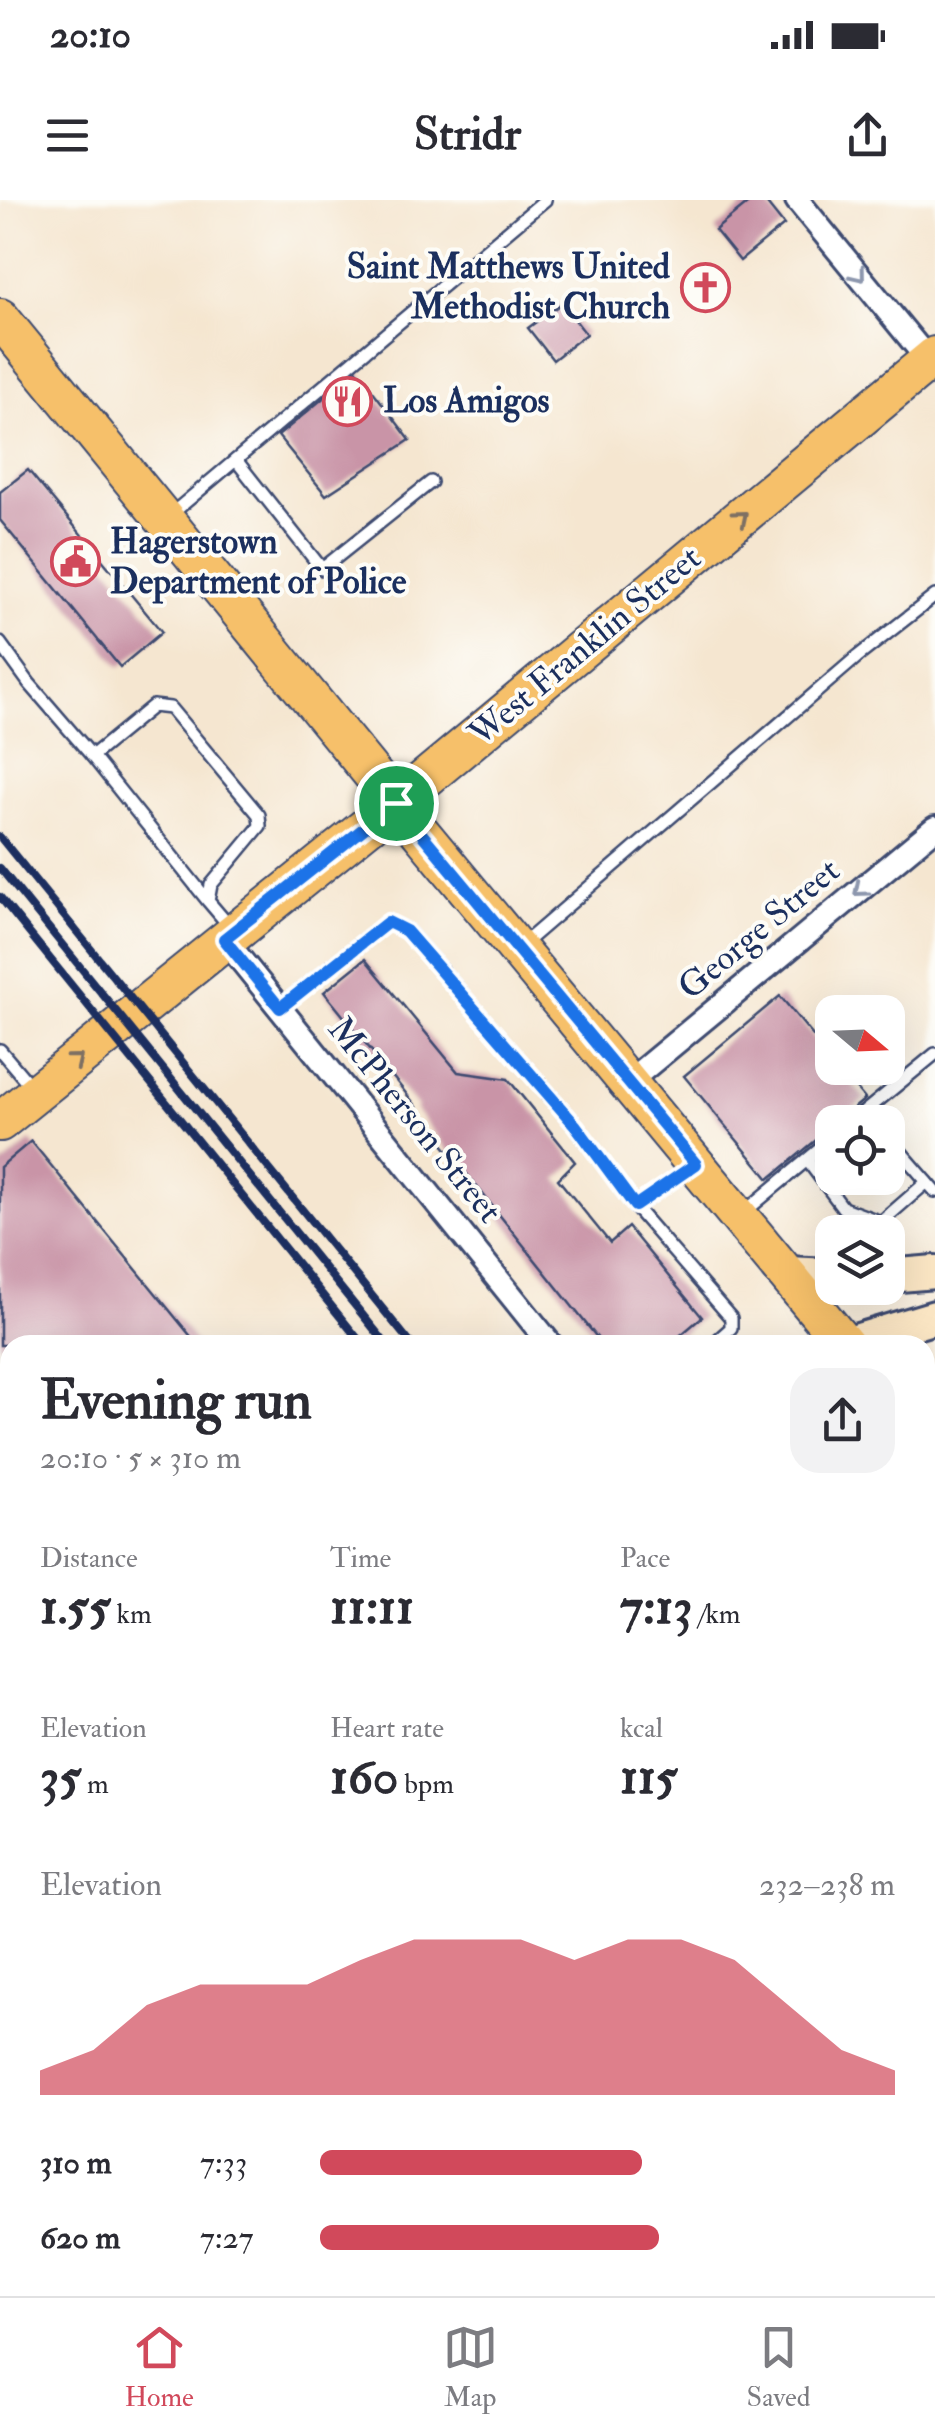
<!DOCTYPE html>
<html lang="en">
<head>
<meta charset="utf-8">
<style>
  body { margin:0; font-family:"IM FELL Double Pica",serif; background:#f2f2f3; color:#2b2b33; height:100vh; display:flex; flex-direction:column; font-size:38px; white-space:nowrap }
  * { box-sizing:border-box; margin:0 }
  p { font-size:32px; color:#7c7c81 }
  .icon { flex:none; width:55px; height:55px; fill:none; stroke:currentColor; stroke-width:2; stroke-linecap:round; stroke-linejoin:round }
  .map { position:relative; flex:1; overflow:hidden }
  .side { position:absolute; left:0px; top:1135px; width:935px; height:962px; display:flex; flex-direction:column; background:#fff; border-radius:30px 30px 0 0; box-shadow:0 10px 40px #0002 }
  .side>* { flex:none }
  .needle { width:65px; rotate:109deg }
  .tools { position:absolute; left:815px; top:795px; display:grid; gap:20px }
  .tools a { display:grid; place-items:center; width:90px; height:90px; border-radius:20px; background:#fff; box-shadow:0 10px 40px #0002; font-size:50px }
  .pin { position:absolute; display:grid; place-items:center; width:85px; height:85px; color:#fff; margin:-42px; border:5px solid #fff; border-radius:50%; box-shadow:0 2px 10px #0007 }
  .round { display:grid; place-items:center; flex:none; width:105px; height:105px; border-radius:30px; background:#f2f2f3 }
  .head { display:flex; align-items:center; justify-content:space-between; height:170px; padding:0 40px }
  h1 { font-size:55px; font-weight:700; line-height:75px }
  .figures { display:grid; grid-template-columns:repeat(3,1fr); gap:15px; height:170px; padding:10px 40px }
  .figures div { display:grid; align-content:center }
  .figures b { font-size:50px; font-weight:700 }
  .figures small { font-size:28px; font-weight:400 }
  .figures p { font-size:28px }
  .chart { height:280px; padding:20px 40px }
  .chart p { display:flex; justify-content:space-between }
  .chart svg { width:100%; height:180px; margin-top:10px; fill:#d1495b; opacity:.7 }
  ul { padding:0 40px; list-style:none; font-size:32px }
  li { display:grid; grid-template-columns:160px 120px 1fr; align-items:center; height:75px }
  li i { height:25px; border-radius:12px; background:#d1495b }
  .status { display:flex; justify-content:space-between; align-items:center; height:70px; padding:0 50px; background:#fff; direction:ltr }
  .status svg { height:28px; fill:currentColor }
  header { display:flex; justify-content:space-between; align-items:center; height:130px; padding:0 40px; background:#fff; font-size:45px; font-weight:700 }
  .tab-bar { display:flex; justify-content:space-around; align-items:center; height:140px; border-top:2px solid #e1e1e2; background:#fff; font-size:28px; color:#7c7c81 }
  .tab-bar a { display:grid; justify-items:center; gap:5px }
  .tab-bar .selected { color:#d1495b }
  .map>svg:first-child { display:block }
  .building { fill:#c994a7 }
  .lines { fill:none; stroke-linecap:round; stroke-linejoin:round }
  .lane-casing { stroke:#3c4a6f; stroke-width:16 }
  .street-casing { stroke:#3c4a6f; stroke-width:28 }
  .secondary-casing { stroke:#3c4a6f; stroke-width:38 }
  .primary-casing { stroke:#3c4a6f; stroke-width:42 }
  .lane { stroke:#fff; stroke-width:11 }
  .street { stroke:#fff; stroke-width:22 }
  .secondary { stroke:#fbe6c4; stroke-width:32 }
  .primary { stroke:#f6c06b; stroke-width:38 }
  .rail { stroke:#1b2f5e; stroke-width:8 }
  .oneway { stroke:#8d97ae }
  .oneway2 { stroke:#7e7064 }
  .route-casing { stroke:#fff; stroke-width:20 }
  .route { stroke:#1a73e8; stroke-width:12 }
  .labels { text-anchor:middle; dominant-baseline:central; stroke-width:8; stroke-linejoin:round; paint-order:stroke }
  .poi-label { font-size:35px; font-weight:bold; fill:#1b2f5e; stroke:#fdfcf7; text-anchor:start }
  .street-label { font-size:35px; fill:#1b2f5e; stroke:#fdfcf7 }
</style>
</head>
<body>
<div class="status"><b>20:10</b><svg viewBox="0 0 49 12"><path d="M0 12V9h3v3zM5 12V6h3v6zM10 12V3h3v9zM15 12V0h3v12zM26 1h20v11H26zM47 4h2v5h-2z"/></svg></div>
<header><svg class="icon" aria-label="menu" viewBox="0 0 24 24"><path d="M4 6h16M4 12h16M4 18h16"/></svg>Stridr<svg class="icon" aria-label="share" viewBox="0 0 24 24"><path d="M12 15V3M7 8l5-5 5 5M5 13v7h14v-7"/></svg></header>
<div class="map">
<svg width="935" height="2096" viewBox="0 0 935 2096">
  <rect width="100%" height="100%" fill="#fdfcf7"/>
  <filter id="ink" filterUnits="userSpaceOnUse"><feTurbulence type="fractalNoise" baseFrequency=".01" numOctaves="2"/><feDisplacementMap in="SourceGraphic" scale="20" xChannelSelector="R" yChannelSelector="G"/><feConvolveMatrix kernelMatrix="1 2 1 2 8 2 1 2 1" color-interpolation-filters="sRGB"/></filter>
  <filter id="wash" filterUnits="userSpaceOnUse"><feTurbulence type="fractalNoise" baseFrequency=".0048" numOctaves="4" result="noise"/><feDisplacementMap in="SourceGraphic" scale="40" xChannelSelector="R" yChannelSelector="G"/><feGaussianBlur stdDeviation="2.25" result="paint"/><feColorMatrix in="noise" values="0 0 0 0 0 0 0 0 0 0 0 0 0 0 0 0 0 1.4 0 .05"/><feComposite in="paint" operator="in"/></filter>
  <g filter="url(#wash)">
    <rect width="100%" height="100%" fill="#f5e6d0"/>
    <g id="blocks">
      <g class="building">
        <polygon points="752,0 764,0 784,25 740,61 715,30"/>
        <polygon points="562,103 586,134 553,160 528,128"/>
        <polygon points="357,170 410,240 326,295 278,236"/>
        <polygon points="28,270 162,432 120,467 0,320 0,292"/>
        <polygon points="365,759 458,872 508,879 575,962 558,979 610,1043 628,1027 702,1117 669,1145 603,1145 415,909 417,907 324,792"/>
        <polygon points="780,796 832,859 832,868 839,868 865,899 837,922 832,922 832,927 769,979 684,876"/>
        <polygon points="31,941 198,1145 0,1145 0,967"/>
      </g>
    </g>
  </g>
  <g filter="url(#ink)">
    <use href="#blocks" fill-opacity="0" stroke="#3c4a6f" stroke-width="2.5"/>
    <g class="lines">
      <defs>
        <g id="lane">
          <polyline points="236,260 322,369 431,282"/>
          <polyline points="169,316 545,0"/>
          <polyline points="0,443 29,483 92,556"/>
          <polyline points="208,701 92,556 153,506 170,508 259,615 260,626 211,685 208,701 231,728"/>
          <polyline points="522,745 857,457 935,396"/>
          <polyline points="279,808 388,722 407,731 576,926 635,1007 731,1118 731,1128 712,1145"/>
          <polyline points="0,850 33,889"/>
          <polyline points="852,922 935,854"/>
          <polyline points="888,937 935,991"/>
          <polyline points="807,960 843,1008 881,1022 927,982"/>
          <polyline points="635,1007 689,969"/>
          <polyline points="742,1014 832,939"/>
          <polyline points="0,1527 10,1537"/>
          <polyline points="0,1626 10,1637"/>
          <polyline points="925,1638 935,1651"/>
          <polyline points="0,1720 10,1731"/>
        </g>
        <g id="street">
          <polyline points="797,0 934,167"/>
          <polyline points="224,739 551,1145"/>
          <polyline points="627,883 935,628"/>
          <polyline points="0,1224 10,1236"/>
        </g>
        <g id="secondary">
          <polyline points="786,1073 832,1075"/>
          <polyline points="888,1076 935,1072"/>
          <polyline points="842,1145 935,1117"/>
          <polyline points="0,1852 10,1843"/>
          <polyline points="0,1951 10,1963"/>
          <polyline points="115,2088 122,2096"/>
        </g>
        <g id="primary">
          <polyline points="0,118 396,603 845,1145"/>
          <polyline points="0,922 396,603 935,156"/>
          <polyline points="925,1239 935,1251"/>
        </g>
      </defs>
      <use href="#lane" class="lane-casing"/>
      <use href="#street" class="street-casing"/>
      <use href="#secondary" class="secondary-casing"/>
      <use href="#primary" class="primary-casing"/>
      <use href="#lane" class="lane"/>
      <use href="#street" class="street"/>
      <use href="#secondary" class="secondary"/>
      <use href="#primary" class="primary"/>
      <g class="rail">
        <polyline points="0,637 412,1145"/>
        <polyline points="0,668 387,1145"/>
        <polyline points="0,697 363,1145"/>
        <polyline points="925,1777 935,1789"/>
        <polyline points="925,1838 935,1851"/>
        <polyline points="925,1866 935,1882"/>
        <polyline points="563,2088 580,2096"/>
        <polyline points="896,2088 905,2096"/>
      </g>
    </g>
    <defs><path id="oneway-chevron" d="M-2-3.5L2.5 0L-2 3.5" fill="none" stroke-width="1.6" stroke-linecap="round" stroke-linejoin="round" transform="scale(2.5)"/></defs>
    <g class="oneway">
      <use href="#oneway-chevron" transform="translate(859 75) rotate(51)"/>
      <use href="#oneway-chevron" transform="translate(860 690) rotate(140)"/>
    </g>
    <g class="oneway2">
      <use href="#oneway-chevron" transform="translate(741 317) rotate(-40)"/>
      <use href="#oneway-chevron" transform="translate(76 860) rotate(-39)"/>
    </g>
  </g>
  <g class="lines" filter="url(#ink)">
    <defs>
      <polygon id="route" points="396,603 696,964 635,1006 576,926 406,731 388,722 280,808 224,739"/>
    </defs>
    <use href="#route" class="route-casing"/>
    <use href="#route" class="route"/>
  </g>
  <defs>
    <symbol id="church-ring" viewBox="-11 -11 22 22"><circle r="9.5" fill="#fdfcf7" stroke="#d1495b" stroke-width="1.5"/><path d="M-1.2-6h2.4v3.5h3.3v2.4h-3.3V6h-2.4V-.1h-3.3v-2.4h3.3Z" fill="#d1495b"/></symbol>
    <symbol id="restaurant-ring" viewBox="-11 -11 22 22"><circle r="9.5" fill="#fdfcf7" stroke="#d1495b" stroke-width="1.5"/><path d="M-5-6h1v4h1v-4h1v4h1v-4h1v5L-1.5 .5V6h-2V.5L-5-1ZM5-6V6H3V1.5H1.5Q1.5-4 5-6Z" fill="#d1495b"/></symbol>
    <symbol id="civic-ring" viewBox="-11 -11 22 22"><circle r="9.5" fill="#fdfcf7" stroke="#d1495b" stroke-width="1.5"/><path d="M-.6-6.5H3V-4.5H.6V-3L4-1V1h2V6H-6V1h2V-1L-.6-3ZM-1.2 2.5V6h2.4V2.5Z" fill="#d1495b"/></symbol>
  </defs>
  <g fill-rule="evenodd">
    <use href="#church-ring" x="678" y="60" width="55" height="55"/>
    <use href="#restaurant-ring" x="320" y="174" width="55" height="55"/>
    <use href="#civic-ring" x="48" y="334" width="55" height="55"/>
  </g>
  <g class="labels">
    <g class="poi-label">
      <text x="670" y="67" text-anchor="end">Saint Matthews United<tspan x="670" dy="40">Methodist Church</tspan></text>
      <text x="383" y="201">Los Amigos</text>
      <text x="110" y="342">Hagerstown<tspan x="110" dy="40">Department of Police</tspan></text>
    </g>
    <g class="street-label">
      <text transform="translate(585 446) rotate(-40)">West Franklin Street</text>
      <text transform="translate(759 729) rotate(-40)">George Street</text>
      <text transform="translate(415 920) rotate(51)">McPherson Street</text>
    </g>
  </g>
</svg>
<div class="tools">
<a><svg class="needle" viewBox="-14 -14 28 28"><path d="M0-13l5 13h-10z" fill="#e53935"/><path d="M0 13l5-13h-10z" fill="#7c7c81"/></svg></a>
<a><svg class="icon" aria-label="locate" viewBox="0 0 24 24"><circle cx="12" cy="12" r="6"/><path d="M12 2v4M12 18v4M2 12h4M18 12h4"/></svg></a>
<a><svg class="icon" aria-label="layers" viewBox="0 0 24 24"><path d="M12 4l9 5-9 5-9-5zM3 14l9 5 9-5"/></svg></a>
</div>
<div class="pin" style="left:396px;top:603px;background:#1e9e55"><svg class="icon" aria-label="arrive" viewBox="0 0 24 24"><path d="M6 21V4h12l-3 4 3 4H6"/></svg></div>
<section class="side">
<div class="head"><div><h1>Evening run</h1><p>20:10 · 5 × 310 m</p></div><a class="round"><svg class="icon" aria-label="share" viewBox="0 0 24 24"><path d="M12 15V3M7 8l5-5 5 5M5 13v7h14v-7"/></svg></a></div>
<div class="figures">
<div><p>Distance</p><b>1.55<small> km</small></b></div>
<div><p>Time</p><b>11:11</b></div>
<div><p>Pace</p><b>7:13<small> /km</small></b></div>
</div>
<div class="figures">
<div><p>Elevation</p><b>35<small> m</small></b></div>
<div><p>Heart rate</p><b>160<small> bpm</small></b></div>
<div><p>kcal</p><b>115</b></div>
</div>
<div class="chart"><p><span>Elevation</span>232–238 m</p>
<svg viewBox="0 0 160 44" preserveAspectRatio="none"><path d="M0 44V38L10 33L20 22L30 17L40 17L50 17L60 11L70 6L80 6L90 6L100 11L110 6L120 6L130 11L140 22L150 33L160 38V44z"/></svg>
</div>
<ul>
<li><b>310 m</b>7:33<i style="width:56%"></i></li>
<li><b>620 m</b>7:27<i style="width:59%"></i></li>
</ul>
</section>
</div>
<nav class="tab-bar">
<a class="selected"><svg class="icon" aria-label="home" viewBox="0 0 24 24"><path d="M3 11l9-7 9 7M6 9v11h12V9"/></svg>Home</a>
<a><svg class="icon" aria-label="map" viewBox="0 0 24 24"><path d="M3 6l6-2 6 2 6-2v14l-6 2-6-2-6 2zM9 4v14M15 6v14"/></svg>Map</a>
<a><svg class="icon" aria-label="saved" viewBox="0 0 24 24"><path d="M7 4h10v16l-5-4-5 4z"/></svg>Saved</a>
</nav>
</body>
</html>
